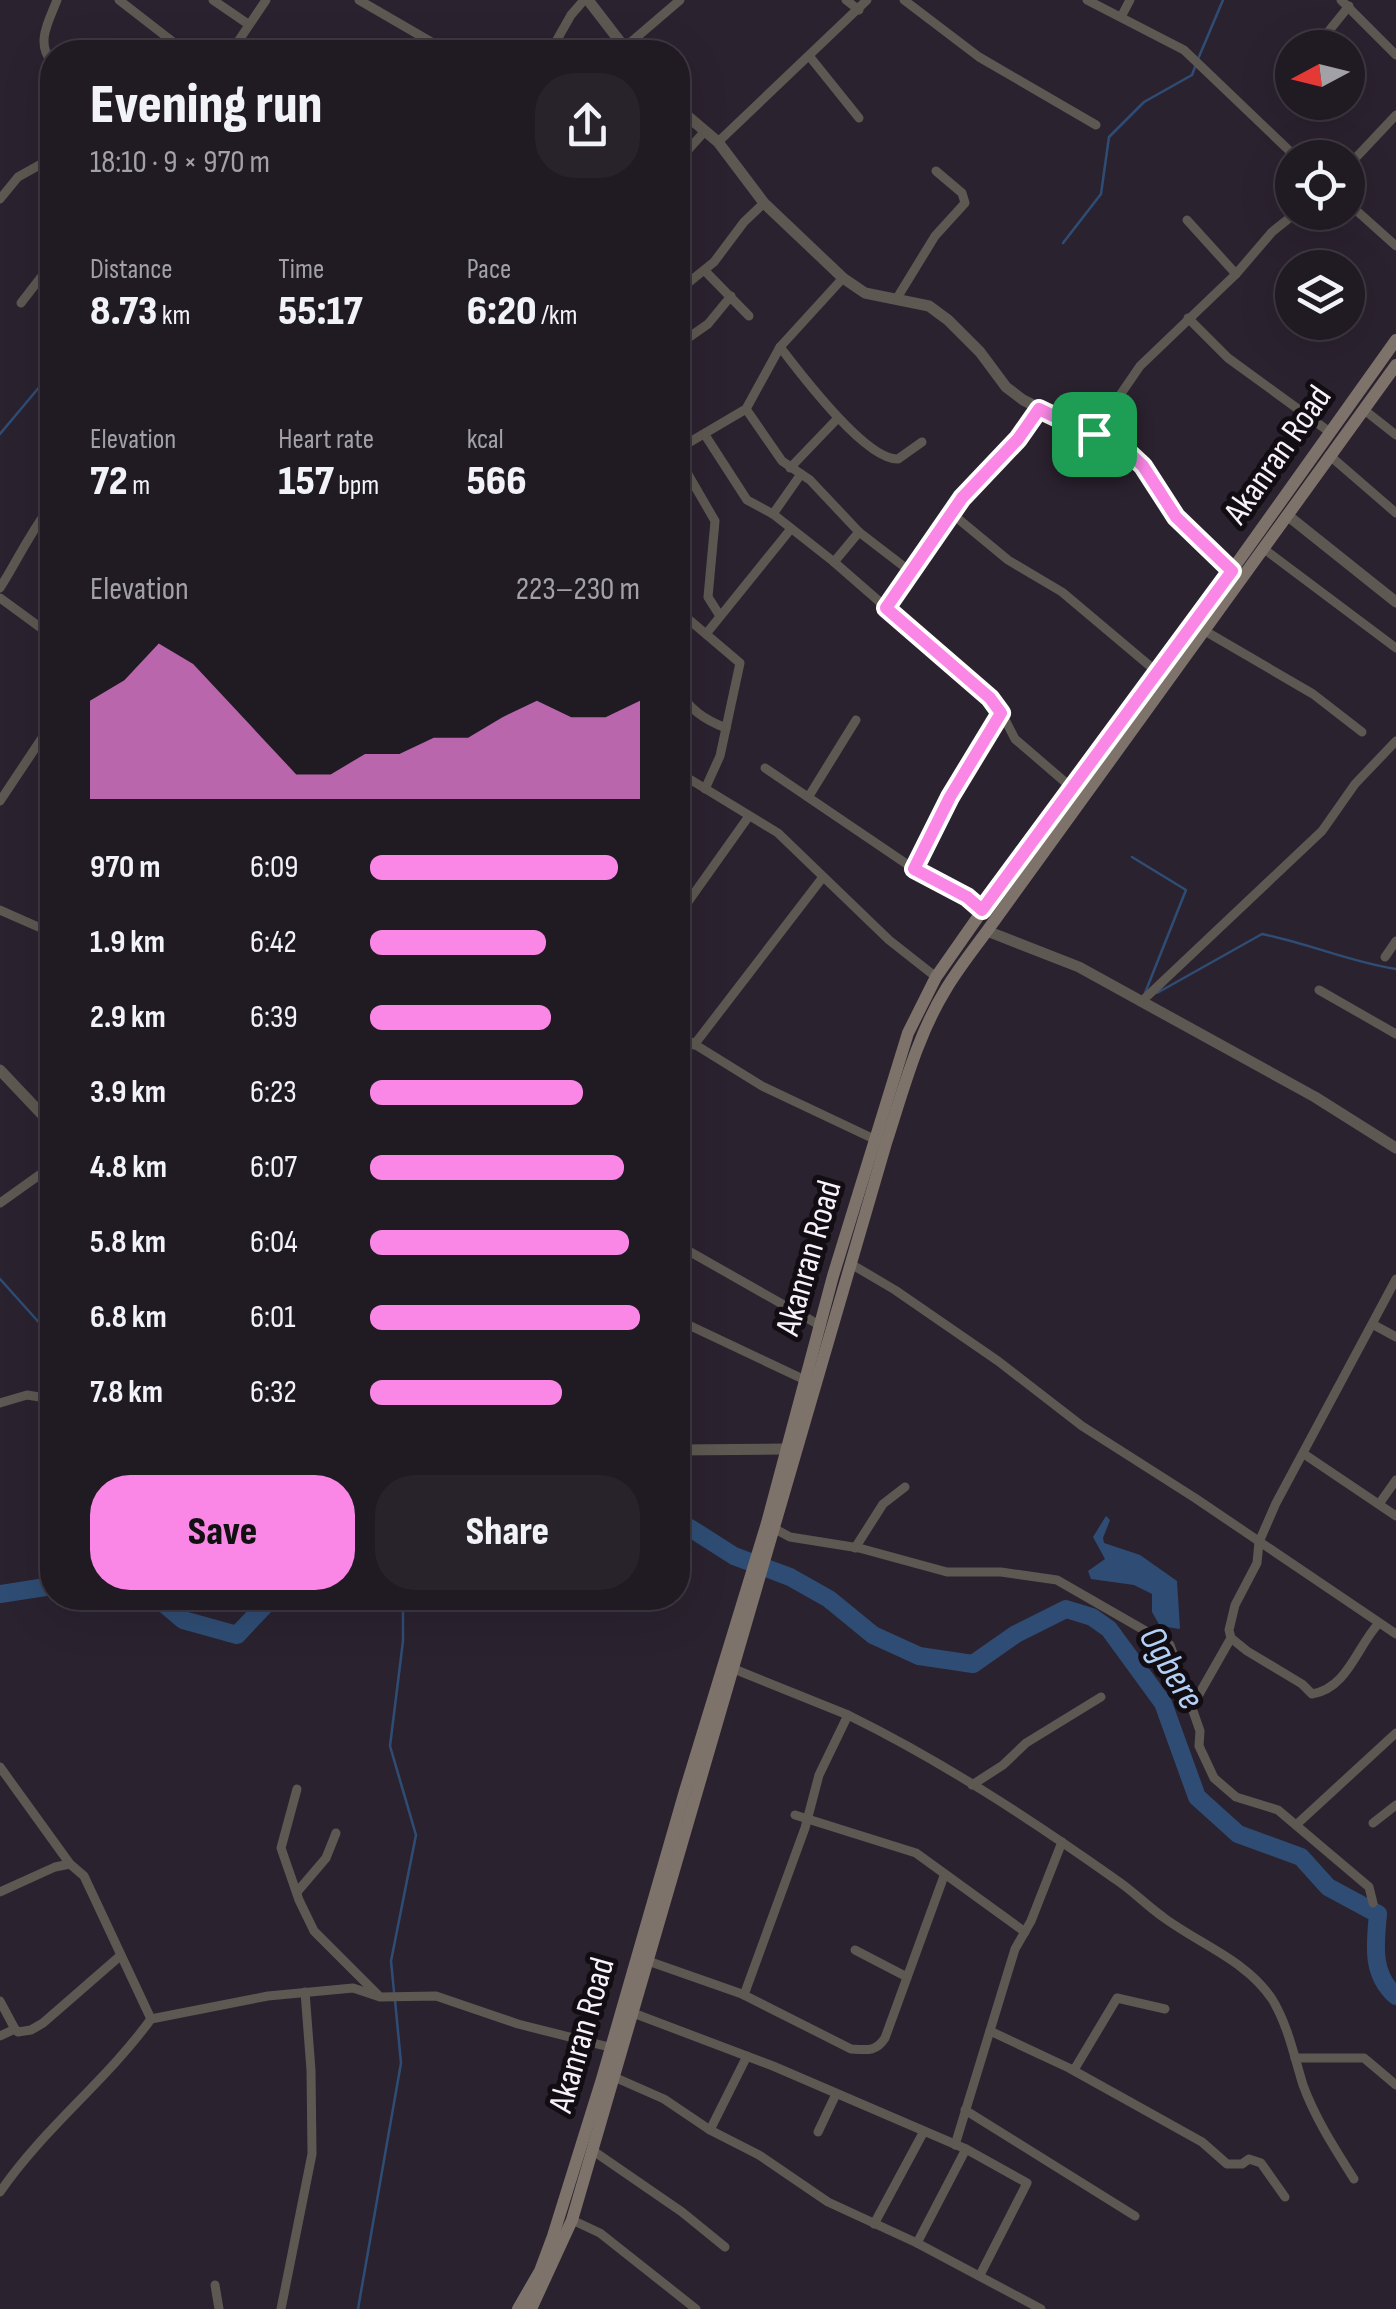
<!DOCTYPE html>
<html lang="en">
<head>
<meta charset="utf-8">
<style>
  body { margin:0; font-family:"Sofia Sans Condensed",sans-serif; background:#28232b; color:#f1f3f6; height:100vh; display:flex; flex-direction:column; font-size:38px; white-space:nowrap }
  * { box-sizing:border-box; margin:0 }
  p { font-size:32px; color:#a2a1a6 }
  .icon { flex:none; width:55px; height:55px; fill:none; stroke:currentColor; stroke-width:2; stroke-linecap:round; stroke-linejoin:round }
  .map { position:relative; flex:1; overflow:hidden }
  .panel { position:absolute; left:40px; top:40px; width:650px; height:1570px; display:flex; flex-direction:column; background:#201a23; border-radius:40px; box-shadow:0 10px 40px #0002,0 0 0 2px #3d3841 }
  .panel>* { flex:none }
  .needle { width:65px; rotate:263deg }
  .fabs { position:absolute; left:1275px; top:30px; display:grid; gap:20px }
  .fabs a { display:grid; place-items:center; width:90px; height:90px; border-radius:50%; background:#201a23; box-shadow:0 10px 40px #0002,0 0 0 2px #3d3841; font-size:50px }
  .pin { position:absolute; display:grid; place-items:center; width:85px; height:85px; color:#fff; margin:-42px; border-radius:20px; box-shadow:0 5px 15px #0006 }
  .round { display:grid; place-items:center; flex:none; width:105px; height:105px; border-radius:40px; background:#28232b }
  .headline { display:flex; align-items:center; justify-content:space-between; height:170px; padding:0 50px }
  h1 { font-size:55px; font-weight:800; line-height:75px }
  .figures { display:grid; grid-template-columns:repeat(3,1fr); gap:15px; height:170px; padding:10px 50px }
  .figures div { display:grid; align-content:center }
  .figures b { font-size:42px; font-weight:800 }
  .figures small { font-size:28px; font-weight:400 }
  .figures p { font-size:28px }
  .chart { height:280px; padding:20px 50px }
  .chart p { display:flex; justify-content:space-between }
  .chart svg { width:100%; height:180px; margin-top:10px; fill:#fa87e6; opacity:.7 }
  .primary-button { display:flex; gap:20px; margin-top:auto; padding:20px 50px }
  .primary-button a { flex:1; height:115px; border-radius:40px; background:#fa87e6; color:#111; font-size:40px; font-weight:800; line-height:115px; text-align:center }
  .primary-button a+a { background:#28232b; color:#f1f3f6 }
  ul { padding:0 50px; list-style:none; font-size:32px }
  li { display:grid; grid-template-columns:160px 120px 1fr; align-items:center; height:75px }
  li i { height:25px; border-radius:12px; background:#fa87e6 }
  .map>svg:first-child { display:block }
  .water { fill:#2f4d74 }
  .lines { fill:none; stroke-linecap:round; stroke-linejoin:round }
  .stream { stroke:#2f4d74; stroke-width:2.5 }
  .river { stroke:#2f4d74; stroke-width:18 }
  .minor { stroke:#5e5852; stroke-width:9 }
  .tertiary { stroke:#5e5852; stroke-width:11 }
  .secondary { stroke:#7d736a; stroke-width:12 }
  .route-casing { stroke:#fff; stroke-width:20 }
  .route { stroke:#fa87e6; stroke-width:12 }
  .labels { text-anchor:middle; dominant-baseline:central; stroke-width:10; stroke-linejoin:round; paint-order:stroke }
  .street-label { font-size:35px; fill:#f7f1fa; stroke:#120d13 }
  .water-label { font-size:38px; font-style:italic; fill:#b3d0f7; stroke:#120d13 }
</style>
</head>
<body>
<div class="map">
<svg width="1396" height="2309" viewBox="0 0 1396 2309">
  <rect width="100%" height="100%" fill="#2b222f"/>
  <polygon class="water" points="1106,1516 1110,1520 1103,1538 1104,1543 1140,1555 1177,1581 1180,1629 1160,1626 1152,1612 1152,1594 1134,1585 1091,1579 1088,1571 1105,1559 1093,1537"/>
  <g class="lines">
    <g class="stream">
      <polyline points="1198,59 1223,0"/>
      <polyline points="1063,243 1101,194 1109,137 1144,102 1192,75 1195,67"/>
      <polyline points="0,434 41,385"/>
      <polyline points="1132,857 1186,890 1145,993"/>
      <path d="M1157,993L1262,934C1308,943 1350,962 1396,969"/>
      <polyline points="0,1279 52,1337"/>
      <polyline points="394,1992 391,1961 416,1835 390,1746 403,1641 403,1598"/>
      <polyline points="358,2309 401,2063 395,2000"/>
    </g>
    <g class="river">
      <path d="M678,1528H690L734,1556L790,1577L829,1599L873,1635L919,1656L973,1664L1016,1634L1066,1609L1092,1617L1109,1629L1163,1703L1197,1797L1238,1834L1301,1857L1328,1887L1378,1914C1375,1945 1371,1974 1396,1996"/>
      <polyline points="0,1594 52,1586"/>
      <polyline points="157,1598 183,1620 237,1635 271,1599 278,1598"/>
    </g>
    <g class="minor">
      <polyline points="119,0 186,52"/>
      <polyline points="213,0 248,24"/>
      <polyline points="359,0 433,43 457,52"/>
      <polyline points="846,0 859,10"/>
      <polyline points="904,0 979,57 1096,125"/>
      <polyline points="1087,0 1184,50 1297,158"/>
      <polyline points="1341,0 1396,55"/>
      <polyline points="1121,17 1130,0"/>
      <polyline points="624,48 680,0"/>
      <polyline points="1315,48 1349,6"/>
      <polyline points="231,52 266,0"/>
      <polyline points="550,52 571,15 584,0"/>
      <polyline points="810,57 859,118"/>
      <path d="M52,62C35,43 49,21 57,0"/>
      <polyline points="1287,88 1292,80"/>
      <polyline points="718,142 867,0"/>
      <polyline points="678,161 705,131"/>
      <polyline points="1348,166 1396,115"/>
      <polyline points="0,199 18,177 52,158"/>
      <polyline points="1348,203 1396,246"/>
      <polyline points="1187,220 1236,274"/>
      <polyline points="705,271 749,316"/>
      <polyline points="678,291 714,262 744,222 764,203"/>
      <polyline points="897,298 935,236 965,203 962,193 936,171"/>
      <polyline points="21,303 52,263"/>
      <polyline points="1188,318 1228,358 1331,433"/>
      <polyline points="678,345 708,324 731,296"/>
      <path d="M780,347C800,373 865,460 898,459L922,442"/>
      <polyline points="746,409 782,461 810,480 859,532 911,572"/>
      <polyline points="1363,409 1396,435"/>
      <polyline points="1094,433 1140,366 1236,274 1272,232 1297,212"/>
      <polyline points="705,435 747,500 773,514 834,562 990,698 998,706 1015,739 1072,788"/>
      <polyline points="678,449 746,409 780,347 843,278"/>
      <polyline points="1329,455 1396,513"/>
      <polyline points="678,457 715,521 708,597 720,616"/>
      <polyline points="790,468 837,419"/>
      <polyline points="773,514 801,474"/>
      <polyline points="947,518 956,517 1008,560 1062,592 1157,672"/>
      <polyline points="1264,549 1396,648"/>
      <polyline points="834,562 859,532"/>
      <path d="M0,588C18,559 31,531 52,504"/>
      <polyline points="0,598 52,636"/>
      <polyline points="886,608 962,498 1019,439 1039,409"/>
      <polyline points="678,627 682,618 687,618 740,663 720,756 705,789"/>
      <polyline points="1205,631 1313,694 1362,732"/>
      <polyline points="706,634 790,530"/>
      <path d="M678,688C688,709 705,720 726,728"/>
      <polyline points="765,768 914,869 967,897 982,911"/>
      <polyline points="678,772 778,833 889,940 936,977"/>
      <polyline points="809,796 856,720"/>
      <polyline points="0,801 52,723"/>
      <polyline points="914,869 950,797 1001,713"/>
      <polyline points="0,910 52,933"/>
      <polyline points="678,916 749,816"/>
      <polyline points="1385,957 1396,941"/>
      <polyline points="1319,990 1396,1034"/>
      <polyline points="1141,1002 1322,831 1355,784 1396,741"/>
      <polyline points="678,1034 762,1086 874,1139"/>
      <polyline points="694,1045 823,877"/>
      <polyline points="0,1203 52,1166"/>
      <polyline points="678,1245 821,1326"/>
      <polyline points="851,1264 895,1290 998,1361 1082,1426 1195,1498 1396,1634"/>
      <polyline points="678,1320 805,1380"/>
      <polyline points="1374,1325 1396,1337"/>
      <polyline points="0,1403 27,1395 52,1399"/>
      <polyline points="1304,1454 1396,1516"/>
      <polyline points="1379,1504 1396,1480"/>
      <polyline points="775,1529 790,1537 859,1548 947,1572 1001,1572 1057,1580 1170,1645 1200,1731 1199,1746 1214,1778 1236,1797 1278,1810 1369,1887 1373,1903"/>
      <polyline points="855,1548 883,1504 905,1487"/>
      <path d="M1379,1623C1357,1646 1348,1688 1312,1694L1302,1684L1247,1651L1231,1638L1229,1630L1235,1605L1257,1563L1259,1542L1276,1503L1396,1279"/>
      <polyline points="734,1669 848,1715 819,1775 805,1828 744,1995"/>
      <polyline points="1189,1703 1198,1696 1231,1638"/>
      <path d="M848,1715C942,1761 1030,1819 1115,1879C1132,1890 1146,1905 1163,1917C1199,1944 1246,1960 1272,1999C1288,2025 1294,2056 1303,2085C1315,2118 1335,2149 1354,2179"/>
      <polyline points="0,1767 70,1864 84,1876 151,2019"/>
      <polyline points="972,1785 1003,1765 1026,1743 1101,1697"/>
      <polyline points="297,1789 281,1848 299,1900 314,1931 378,1995"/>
      <polyline points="795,1815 916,1853 1025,1932"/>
      <polyline points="1373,1823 1396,1805"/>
      <polyline points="1296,1825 1396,1733"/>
      <polyline points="0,1892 55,1867 70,1864"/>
      <polyline points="297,1892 326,1858 336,1833"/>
      <polyline points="855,1950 907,1977"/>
      <path d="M648,1961L742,1994L851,2049C867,2050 876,2052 885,2038L944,1876"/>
      <polyline points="0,2001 15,2029"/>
      <polyline points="633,2013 773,2066 966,2149 1027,2183 980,2275"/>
      <polyline points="990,2031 1069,2068 1132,2103 1202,2142 1227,2164 1242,2164 1249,2159 1261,2163 1285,2197"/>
      <polyline points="0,2036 15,2029 18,2032 31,2030 43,2023 120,1956"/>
      <polyline points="1295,2058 1364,2058 1396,2085"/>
      <polyline points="1074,2070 1117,1998 1165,2009"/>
      <polyline points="614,2077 664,2099 710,2130 759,2155 828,2202 917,2243 1041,2309"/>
      <polyline points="965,2110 1135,2216"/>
      <polyline points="710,2130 747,2056"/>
      <polyline points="818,2132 836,2094"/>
      <polyline points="955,2145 1015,1949 1031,1921 1062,1842"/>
      <polyline points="592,2150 682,2212 725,2247"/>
      <path d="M0,2192C43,2129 106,2081 151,2019L268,1996L353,1988L380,1997L436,1996L518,2024L609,2047"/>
      <polyline points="572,2220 600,2233 696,2309"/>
      <polyline points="874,2224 923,2133"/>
      <polyline points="917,2243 966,2149"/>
      <polyline points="215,2285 219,2309"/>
      <polyline points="281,2309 312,2154 311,2070 305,1992"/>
    </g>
    <g class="tertiary">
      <polyline points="588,0 628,52"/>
      <polyline points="678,108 718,142 764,203 843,278 865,293 929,306 948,320 980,352 1006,387 1023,400 1128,452 1143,467 1177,517 1232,571"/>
      <polyline points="1287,515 1396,602"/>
      <polyline points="987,931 1079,967 1315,1097 1396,1148"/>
      <polyline points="0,1070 52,1125"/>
      <polyline points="678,1450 785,1449"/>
    </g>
    <g class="secondary">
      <polyline points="518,2309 540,2271 553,2236 602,2079 685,1791 767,1523 833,1276 908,1033 936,977 1036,834 1195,622 1396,340"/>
      <path d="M531,2309L572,2220L886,1143C903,1091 917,1036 946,989C958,969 973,950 987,931L1396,365"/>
    </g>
  </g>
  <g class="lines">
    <defs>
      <polygon id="route" points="1039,409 1128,452 1143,466 1176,517 1232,571 982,910 967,897 914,869 950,797 1001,713 990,698 886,608 962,498 1018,439"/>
    </defs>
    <use href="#route" class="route-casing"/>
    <use href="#route" class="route"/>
  </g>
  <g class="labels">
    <g class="street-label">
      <text transform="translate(1278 455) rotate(-55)">Akanran Road</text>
      <text transform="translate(809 1258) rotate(-74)">Akanran Road</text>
      <text transform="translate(582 2035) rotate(-74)">Akanran Road</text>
    </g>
    <g class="water-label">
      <text transform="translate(1171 1668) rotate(59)">Ogbere</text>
    </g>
  </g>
</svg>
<div class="fabs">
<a><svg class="needle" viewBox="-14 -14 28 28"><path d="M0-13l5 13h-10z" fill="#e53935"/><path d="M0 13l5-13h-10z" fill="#a2a1a6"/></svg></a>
<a><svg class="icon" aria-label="locate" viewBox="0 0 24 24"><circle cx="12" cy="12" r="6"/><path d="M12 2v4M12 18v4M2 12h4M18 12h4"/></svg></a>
<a><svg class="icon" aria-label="layers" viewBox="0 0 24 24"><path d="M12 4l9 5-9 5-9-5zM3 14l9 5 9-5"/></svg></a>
</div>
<div class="pin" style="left:1094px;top:434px;background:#1e9e55"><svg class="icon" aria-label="arrive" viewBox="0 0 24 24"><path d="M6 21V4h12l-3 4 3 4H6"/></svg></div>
<section class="panel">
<div class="headline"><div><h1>Evening run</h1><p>18:10 · 9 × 970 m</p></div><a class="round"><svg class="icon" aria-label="share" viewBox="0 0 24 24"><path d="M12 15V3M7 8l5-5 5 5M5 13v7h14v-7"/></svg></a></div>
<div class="figures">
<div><p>Distance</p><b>8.73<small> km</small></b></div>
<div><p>Time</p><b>55:17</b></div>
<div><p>Pace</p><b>6:20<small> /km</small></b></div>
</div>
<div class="figures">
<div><p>Elevation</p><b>72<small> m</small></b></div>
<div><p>Heart rate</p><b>157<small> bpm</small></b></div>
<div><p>kcal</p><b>566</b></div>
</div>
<div class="chart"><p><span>Elevation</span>223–230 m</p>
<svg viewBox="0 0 160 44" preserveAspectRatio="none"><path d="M0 44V20L10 15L20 6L30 11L40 20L50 29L60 38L70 38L80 33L90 33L100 29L110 29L120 24L130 20L140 24L150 24L160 20V44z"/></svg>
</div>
<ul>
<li><b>970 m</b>6:09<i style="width:92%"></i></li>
<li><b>1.9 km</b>6:42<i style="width:65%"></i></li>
<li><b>2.9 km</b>6:39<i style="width:67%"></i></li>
<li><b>3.9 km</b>6:23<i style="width:79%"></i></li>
<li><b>4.8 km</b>6:07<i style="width:94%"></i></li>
<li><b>5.8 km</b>6:04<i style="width:96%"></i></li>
<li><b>6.8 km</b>6:01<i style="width:100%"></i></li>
<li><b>7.8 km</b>6:32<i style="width:71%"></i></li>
</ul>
<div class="primary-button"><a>Save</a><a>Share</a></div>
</section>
</div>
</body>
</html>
